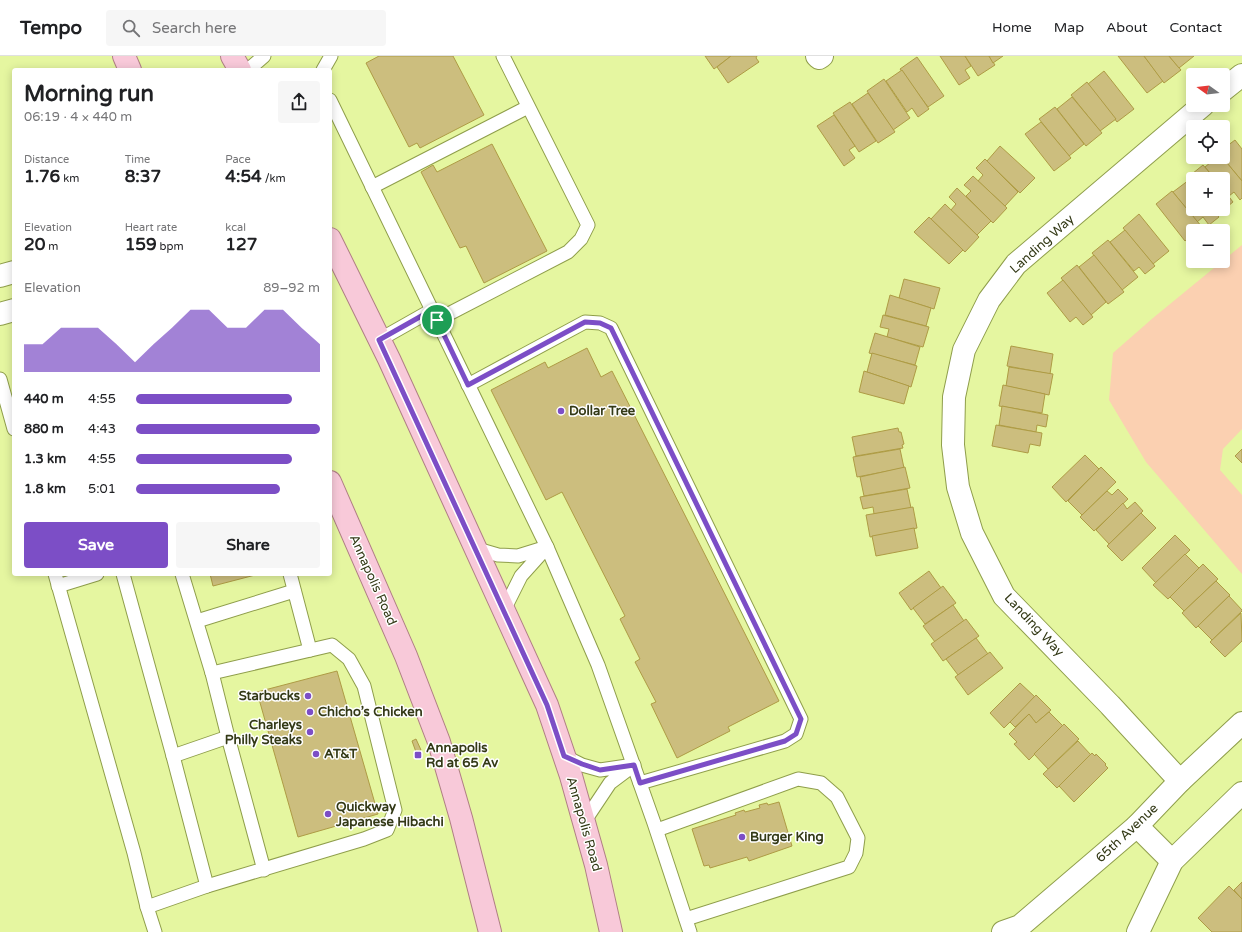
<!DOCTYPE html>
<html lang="en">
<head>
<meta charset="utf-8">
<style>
  body { margin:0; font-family:"Varela Round",sans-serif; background:#f6f6f6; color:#202124; height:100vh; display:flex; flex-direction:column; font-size:15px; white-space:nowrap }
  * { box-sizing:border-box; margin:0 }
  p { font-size:13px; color:#757577 }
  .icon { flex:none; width:22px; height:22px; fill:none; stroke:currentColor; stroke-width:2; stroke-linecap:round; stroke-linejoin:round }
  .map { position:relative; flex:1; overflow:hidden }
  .drawer { position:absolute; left:12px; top:12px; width:320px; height:508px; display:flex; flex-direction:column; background:#fff; border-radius:4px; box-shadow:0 2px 10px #0003 }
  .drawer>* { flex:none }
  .needle { width:26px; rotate:285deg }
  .fabs { position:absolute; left:1186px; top:12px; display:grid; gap:8px }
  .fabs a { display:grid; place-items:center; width:44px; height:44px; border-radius:4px; background:#fff; box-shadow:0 2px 10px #0003; font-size:20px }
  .pin { position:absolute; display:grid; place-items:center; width:34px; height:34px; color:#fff; margin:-17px; border:2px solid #fff; border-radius:50%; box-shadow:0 1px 4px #0007 }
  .round { display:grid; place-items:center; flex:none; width:42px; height:42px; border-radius:4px; background:#f6f6f6 }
  .headline { display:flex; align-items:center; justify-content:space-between; height:68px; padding:0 12px }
  h1 { font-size:22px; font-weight:700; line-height:30px }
  .metrics { display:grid; grid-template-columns:repeat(3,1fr); gap:6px; height:68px; padding:4px 12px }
  .metrics div { display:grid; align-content:center }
  .metrics b { font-size:17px; font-weight:700 }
  .metrics small { font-size:11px; font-weight:400 }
  .metrics p { font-size:11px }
  .chart { height:112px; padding:8px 12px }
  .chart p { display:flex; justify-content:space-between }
  .chart svg { width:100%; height:72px; margin-top:4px; fill:#7c4ec6; opacity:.7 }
  .primary-button { display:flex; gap:8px; margin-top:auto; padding:8px 12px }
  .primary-button a { flex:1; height:46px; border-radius:4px; background:#7c4ec6; color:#fff; font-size:16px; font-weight:700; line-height:46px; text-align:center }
  .primary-button a+a { background:#f6f6f6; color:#202124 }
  ul { padding:0 12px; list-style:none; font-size:13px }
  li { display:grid; grid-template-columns:64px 48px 1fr; align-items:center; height:30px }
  li i { height:10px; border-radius:5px; background:#7c4ec6 }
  header { display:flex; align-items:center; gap:24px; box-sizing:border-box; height:56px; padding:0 20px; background:#fff; border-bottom:1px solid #e0e0e0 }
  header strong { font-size:19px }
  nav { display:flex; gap:22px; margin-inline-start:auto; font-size:14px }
  .search { width:280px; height:36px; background:#f6f6f6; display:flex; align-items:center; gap:10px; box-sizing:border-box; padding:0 14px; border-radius:4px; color:#757577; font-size:15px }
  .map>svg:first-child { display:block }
  .green { fill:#fbd0b1 }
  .building { fill:#ccbe7e; stroke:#ae9b44 }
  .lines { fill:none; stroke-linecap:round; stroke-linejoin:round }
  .service-casing { stroke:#8f9e4b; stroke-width:15 }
  .minor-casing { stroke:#8f9e4b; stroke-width:24 }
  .primary-casing { stroke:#b07f84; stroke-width:24 }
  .service { stroke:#fff; stroke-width:13 }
  .minor { stroke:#fff; stroke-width:22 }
  .primary { stroke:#f8c9d9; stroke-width:22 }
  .route-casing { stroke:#fff; stroke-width:8 }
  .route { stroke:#7c4ec6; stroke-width:5 }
  .poi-dot { fill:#7c4ec6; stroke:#fff; stroke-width:1.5 }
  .labels { text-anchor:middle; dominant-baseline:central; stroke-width:3; stroke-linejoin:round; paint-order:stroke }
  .street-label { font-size:13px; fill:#333916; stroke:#fff }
  .poi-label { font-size:13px; font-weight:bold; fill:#333916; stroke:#fff; text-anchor:start }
</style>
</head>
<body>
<header>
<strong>Tempo</strong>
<div class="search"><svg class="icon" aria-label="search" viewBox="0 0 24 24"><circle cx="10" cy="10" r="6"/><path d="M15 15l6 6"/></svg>Search here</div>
<nav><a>Home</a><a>Map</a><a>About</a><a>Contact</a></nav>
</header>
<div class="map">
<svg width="1242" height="876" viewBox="0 0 1242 876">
  <rect width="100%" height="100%" fill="#e5f6a0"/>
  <polygon class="green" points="1242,189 1242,373 1223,393 1220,414 1242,439 1242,518 1146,406 1109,344 1113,297 1153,262"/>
  <g class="building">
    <polygon points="379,0 453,0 484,59 420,92 417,87 409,91 366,7"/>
    <polygon points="705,0 731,0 714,13"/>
    <polygon points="731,0 757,0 756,2 759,6 728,27 717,11"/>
    <polygon points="940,0 965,0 971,10 965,14 970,22 959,29"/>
    <polygon points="965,0 989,0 995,9 978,20"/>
    <polygon points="989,0 1003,0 993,7"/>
    <polygon points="1118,0 1144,0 1163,25 1147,37"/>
    <polygon points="1144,0 1169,0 1181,14 1164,27"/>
    <polygon points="1169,0 1194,0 1179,12"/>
    <polygon points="917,1 944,40 928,51 900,13"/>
    <polygon points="902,14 929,53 918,61 912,52 907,56 886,25"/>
    <polygon points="1104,15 1134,53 1117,66 1088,28"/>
    <polygon points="884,23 910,62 893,74 867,35"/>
    <polygon points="1087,26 1116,63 1100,75 1071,39"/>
    <polygon points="868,37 895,76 878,87 852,48"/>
    <polygon points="1072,41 1102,77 1086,90 1057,53"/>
    <polygon points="850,46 876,85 859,96 833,57"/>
    <polygon points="1055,51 1084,88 1069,100 1039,63"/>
    <polygon points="834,59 855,90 849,94 855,102 844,110 817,70"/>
    <polygon points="1041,66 1071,102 1054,115 1025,78"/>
    <polygon points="1235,84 1242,93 1242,125 1222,101 1223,101 1223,93"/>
    <polygon points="492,88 547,195 484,227 466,190 460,192 421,116 433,109 437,116"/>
    <polygon points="1000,90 1035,122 1020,137 987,105"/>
    <polygon points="1217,101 1222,101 1242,125 1242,142 1240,144 1234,136 1229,140 1223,133 1223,123 1215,123 1205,111"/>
    <polygon points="985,103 1018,136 1005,150 978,125 983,119 976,112"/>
    <polygon points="1203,109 1215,123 1193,123 1193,129 1187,122"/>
    <polygon points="973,120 1007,152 993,167 966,140 971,135 964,129"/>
    <polygon points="1189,124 1193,129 1193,153 1212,153 1219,161 1209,169 1203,161 1197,166 1173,136"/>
    <polygon points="957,132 991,165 977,179 951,154 956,148 949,141"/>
    <polygon points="1223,133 1233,146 1217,159 1212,153 1223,153"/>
    <polygon points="1172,135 1202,171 1197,175 1193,175 1193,178 1185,185 1156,148"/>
    <polygon points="945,148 979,181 965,196 931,163"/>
    <polygon points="1139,158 1169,195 1153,208 1123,172"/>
    <polygon points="929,161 963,194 949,208 914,176"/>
    <polygon points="1125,174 1155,210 1145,218 1139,211 1134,215 1110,186"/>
    <polygon points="1108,184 1138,221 1122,234 1092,197"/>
    <polygon points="1094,199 1124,236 1108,248 1079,211"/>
    <polygon points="1077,209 1106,246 1091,259 1061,222"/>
    <polygon points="904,223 940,232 934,253 899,242"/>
    <polygon points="1063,224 1093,261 1083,269 1076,261 1070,266 1047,237"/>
    <polygon points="890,239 931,252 926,270 885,259"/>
    <polygon points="883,259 929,271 923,291 887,281 889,273 880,271"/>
    <polygon points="875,277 920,291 915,309 869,297"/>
    <polygon points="1011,290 1053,298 1050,318 1007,310"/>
    <polygon points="587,292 601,321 612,315 779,645 728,671 730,675 677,702 651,648 656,646 635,606 640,603 620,563 625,560 562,436 546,444 491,334 545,306 548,312"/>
    <polygon points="872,297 917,310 911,331 867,316"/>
    <polygon points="1009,311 1053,318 1049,339 1006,330"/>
    <polygon points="864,315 909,330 904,348 859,336"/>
    <polygon points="1003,329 1045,338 1042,357 999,350"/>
    <polygon points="1002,350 1048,359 1046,371 1037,369 1036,376 999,369"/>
    <polygon points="996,369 1042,377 1040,390 1030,388 1028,397 992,390"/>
    <polygon points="898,372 899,376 901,376 904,388 902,389 903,392 856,400 852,381"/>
    <polygon points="900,393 904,412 857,421 853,401"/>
    <polygon points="1242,393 1242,407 1235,400"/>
    <polygon points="1085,399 1099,413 1066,446 1052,431"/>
    <polygon points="905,411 910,432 864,440 860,421"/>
    <polygon points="1101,411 1116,426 1082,459 1068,445"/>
    <polygon points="907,433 911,452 874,458 873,451 863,453 860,441"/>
    <polygon points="1118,433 1128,443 1094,475 1080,461 1107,435 1112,439"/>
    <polygon points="1135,446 1143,455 1109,488 1096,474 1123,447 1127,453"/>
    <polygon points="913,451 917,472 870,481 866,459"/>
    <polygon points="1141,457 1156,472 1122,505 1107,490"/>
    <polygon points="914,472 918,492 876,500 872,480"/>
    <polygon points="1175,479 1190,494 1156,527 1142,512"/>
    <polygon points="1185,498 1199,512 1168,543 1153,529"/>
    <polygon points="1203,508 1218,523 1184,555 1170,541"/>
    <polygon points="929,515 941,532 911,554 899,537"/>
    <polygon points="210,518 259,518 213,530"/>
    <polygon points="1216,525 1230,539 1196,572 1182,557"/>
    <polygon points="943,530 956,547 925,568 913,552"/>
    <polygon points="1229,540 1242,554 1242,555 1212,584 1198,570"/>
    <polygon points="953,549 964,565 935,586 923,570"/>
    <polygon points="1241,557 1242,585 1225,601 1210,586"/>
    <polygon points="966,563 979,580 943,605 931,588"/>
    <polygon points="976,582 988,598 958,619 946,603"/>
    <polygon points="990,596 1003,612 968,639 955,621"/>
    <polygon points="337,615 378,758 298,781 257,636"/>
    <polygon points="1020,627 1035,641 1004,672 990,657"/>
    <polygon points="1036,639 1051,654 1036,667 1029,658 1015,671 1010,666"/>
    <polygon points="1049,656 1063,670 1029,704 1014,688 1017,686 1009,678 1029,658 1036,667"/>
    <polygon points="1064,668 1079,683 1048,713 1034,698"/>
    <polygon points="416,683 421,694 416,696 412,685"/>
    <polygon points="1078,685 1091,699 1057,732 1043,718"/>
    <polygon points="1092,697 1095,700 1096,698 1106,708 1105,709 1108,712 1074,746 1059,730"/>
    <polygon points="779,746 792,790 749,805 747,801 710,812 709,809 704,810 692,773 736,759 735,757 744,754 745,756 760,752 759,749 767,747 768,749"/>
    <polygon points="1242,826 1242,843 1234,834"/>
    <polygon points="1229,830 1242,843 1242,876 1212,876 1198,862"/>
  </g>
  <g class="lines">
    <defs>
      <g id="service">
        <polyline points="248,14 264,0"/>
        <polyline points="323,14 331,0"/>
        <polyline points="330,44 547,491 598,609 654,767 690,876"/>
        <polyline points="372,131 528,51"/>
        <polyline points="437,264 568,196 581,183 588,169 503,0"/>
        <polyline points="379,284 432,254"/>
        <polyline points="0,323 14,373"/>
        <polyline points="468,329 585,266 600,267 611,272 801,663 796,678 785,685 640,727"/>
        <polyline points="474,492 498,499 518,500 547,491 521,520 504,554"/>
        <polyline points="55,518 134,797 147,851 155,876"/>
        <polyline points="123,518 173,700 207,830"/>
        <polyline points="182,518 212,617 228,681 264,814"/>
        <polyline points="290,518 310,594"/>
        <polyline points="58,530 97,518"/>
        <polyline points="197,565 294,535"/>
        <polyline points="173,700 228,681"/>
        <polyline points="564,700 582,709 600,714 634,709 610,727 584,766"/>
        <polyline points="657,774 798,723 821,727 837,741 858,782 856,797 849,811 686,863"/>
        <polyline points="147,851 207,830 364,783 387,774 395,754 364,630 349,603 332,589 212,617"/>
      </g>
      <g id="minor">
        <polyline points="817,0 819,2 822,0"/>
        <polyline points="1223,34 1242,19"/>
        <polyline points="0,220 14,216"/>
        <polyline points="0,258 14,254"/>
        <polyline points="1180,725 1110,649 1004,540 972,477 958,431 953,389 954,341 964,294 989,244 1016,208 1203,49"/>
        <polyline points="1137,770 1172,805"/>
        <polyline points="1003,876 1020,870 1137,770 1180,725 1242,667"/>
        <polyline points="1138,876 1172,805 1242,737"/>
      </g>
      <g id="primary">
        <polyline points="124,0 130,14"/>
        <polyline points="232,0 240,14"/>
        <polyline points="330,183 389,303 547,649 571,720 596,809 611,876"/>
        <polyline points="330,426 406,600 439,686 461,762 490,876"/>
      </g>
    </defs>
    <use href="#service" class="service-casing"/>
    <use href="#minor" class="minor-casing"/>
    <use href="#primary" class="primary-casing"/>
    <use href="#service" class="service"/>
    <use href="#minor" class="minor"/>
    <use href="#primary" class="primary"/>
  </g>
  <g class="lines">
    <defs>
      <polygon id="route" points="432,254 468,329 585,266 600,267 611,272 801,663 796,678 785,685 640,727 634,709 600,714 582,708 564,700 547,649 379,284"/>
    </defs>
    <use href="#route" class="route-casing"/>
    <use href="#route" class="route"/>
  </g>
  <g class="poi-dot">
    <circle cx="561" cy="355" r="4"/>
    <circle cx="308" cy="640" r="4"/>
    <circle cx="310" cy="656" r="4"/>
    <circle cx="310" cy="676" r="4"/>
    <circle cx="316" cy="698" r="4"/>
    <rect x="414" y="695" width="8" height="8" rx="2"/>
    <circle cx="328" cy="758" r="4"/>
    <circle cx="742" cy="781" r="4"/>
  </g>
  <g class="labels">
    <g class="street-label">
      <text transform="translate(1042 188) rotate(-42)">Landing Way</text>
      <text transform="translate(373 524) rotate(66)">Annapolis Road</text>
      <text transform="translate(1034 569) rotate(47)">Landing Way</text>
      <text transform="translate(584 768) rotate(74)">Annapolis Road</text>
      <text transform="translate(1127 777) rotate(-43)">65th Avenue</text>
    </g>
    <g class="poi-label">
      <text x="569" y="355">Dollar Tree</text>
      <text x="300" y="640" text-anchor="end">Starbucks</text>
      <text x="318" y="656">Chicho’s Chicken</text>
      <text x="302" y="669" text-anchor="end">Charleys<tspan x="302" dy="15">Philly Steaks</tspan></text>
      <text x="426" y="692">Annapolis<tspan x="426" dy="15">Rd at 65 Av</tspan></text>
      <text x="324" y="698">AT&amp;T</text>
      <text x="336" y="751">Quickway<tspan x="336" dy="15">Japanese Hibachi</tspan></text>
      <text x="750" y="781">Burger King</text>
    </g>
  </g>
</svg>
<div class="fabs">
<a><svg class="needle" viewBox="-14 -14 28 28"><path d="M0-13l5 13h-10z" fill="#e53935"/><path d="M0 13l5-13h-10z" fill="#757577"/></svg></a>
<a><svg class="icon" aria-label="locate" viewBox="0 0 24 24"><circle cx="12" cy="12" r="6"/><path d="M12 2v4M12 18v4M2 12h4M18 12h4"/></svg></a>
<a>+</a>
<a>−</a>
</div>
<div class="pin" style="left:437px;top:264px;background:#1e9e55"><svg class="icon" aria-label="arrive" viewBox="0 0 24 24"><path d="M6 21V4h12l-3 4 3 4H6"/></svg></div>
<section class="drawer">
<div class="headline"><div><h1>Morning run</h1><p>06:19 · 4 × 440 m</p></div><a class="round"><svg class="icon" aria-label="share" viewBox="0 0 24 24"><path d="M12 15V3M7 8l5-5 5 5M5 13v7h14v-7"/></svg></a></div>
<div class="metrics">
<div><p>Distance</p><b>1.76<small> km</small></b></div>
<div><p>Time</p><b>8:37</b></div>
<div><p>Pace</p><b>4:54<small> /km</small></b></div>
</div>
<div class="metrics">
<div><p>Elevation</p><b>20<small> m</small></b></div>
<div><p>Heart rate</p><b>159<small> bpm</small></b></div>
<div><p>kcal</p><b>127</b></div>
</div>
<div class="chart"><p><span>Elevation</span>89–92 m</p>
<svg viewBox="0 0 160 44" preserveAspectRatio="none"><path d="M0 44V27L10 27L20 17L30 17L40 17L50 27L60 38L70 27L80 17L90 6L100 6L110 17L120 17L130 6L140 6L150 17L160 27V44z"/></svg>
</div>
<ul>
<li><b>440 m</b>4:55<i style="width:85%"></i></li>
<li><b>880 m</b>4:43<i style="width:100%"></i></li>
<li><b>1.3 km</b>4:55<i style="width:85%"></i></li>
<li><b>1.8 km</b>5:01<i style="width:78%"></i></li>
</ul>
<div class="primary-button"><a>Save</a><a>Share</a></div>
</section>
</div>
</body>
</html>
